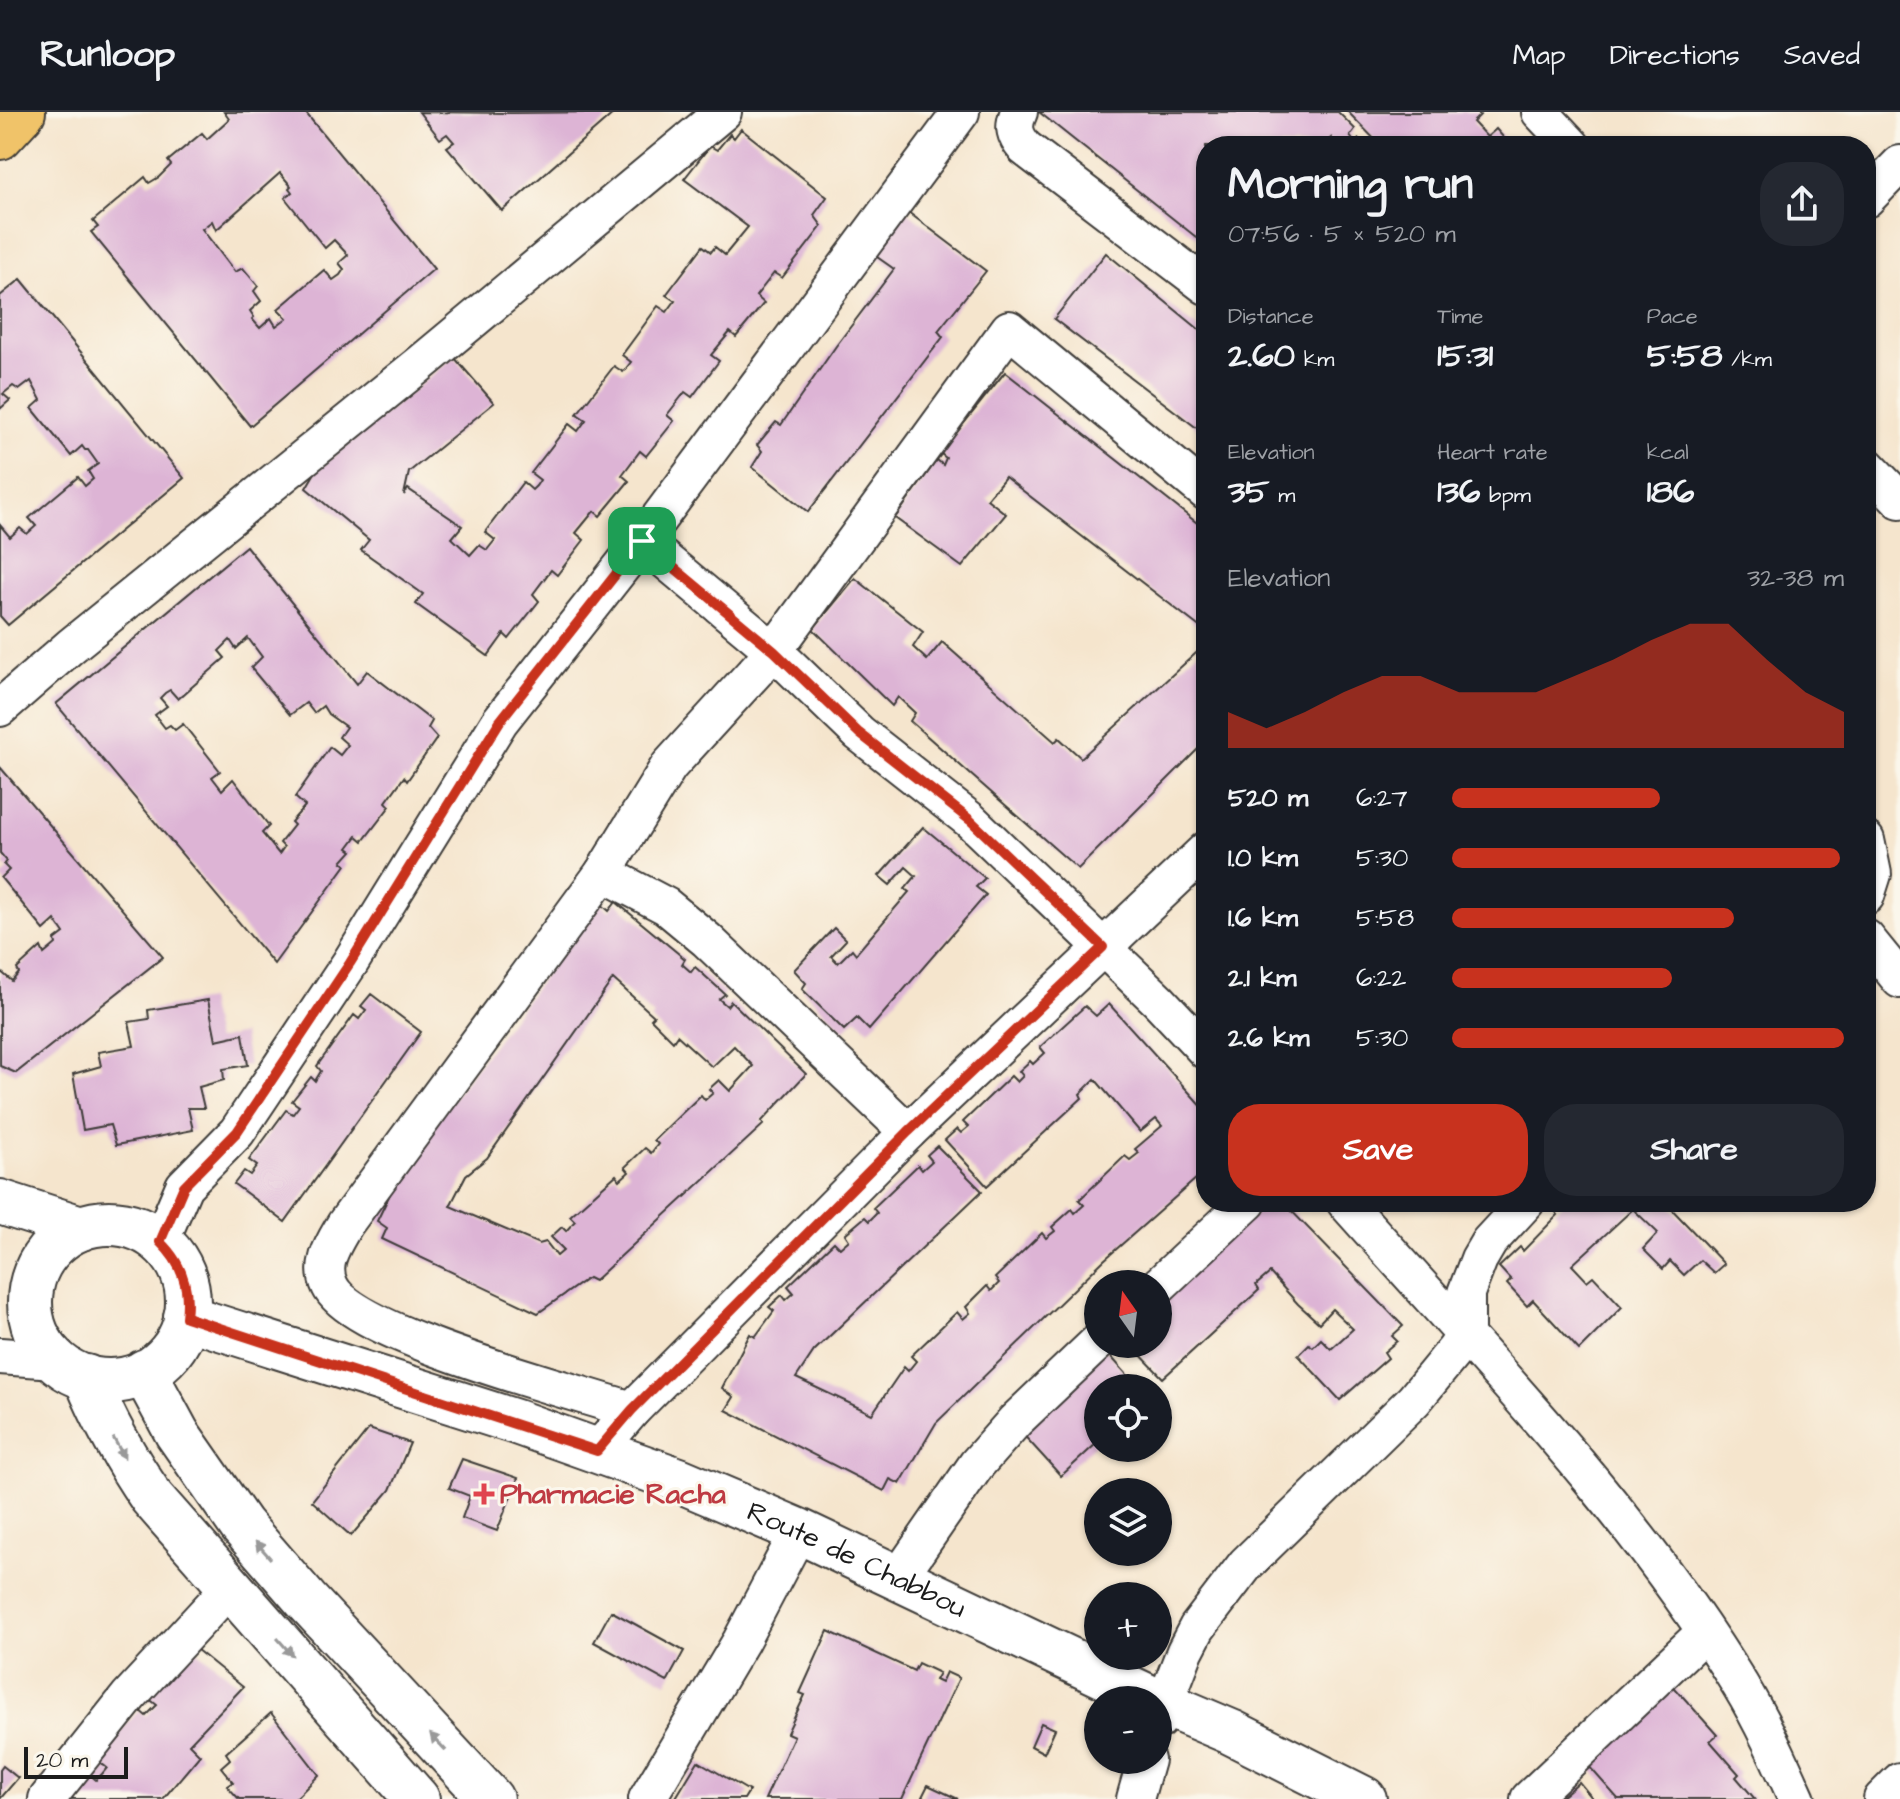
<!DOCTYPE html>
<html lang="en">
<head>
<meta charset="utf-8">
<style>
  body { margin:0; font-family:"Architects Daughter",sans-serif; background:#242831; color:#f1f3f6; height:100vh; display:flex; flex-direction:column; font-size:30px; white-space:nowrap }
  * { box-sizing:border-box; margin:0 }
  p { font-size:26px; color:#9ea1a6 }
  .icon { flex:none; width:44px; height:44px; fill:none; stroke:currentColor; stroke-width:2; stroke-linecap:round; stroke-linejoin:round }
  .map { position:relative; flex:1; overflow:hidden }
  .details { position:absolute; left:1196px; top:24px; width:680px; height:1076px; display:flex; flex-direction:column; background:#171b24; border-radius:32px; box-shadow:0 2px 6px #0004 }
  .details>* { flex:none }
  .needle { width:52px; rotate:346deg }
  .buttons { position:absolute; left:1084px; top:1158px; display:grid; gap:16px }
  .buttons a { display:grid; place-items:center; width:88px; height:88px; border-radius:50%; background:#171b24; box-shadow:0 2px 6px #0004; font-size:40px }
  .scale { position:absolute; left:24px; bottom:20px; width:104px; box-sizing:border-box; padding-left:8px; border:4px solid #1c1c1c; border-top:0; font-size:22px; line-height:28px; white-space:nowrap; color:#1c1c1c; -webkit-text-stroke:6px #fbf7ec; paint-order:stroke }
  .pin { position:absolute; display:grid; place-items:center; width:68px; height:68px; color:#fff; margin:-34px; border-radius:16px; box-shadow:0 4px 12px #0006 }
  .round { display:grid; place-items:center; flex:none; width:84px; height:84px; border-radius:32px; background:#242831 }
  .headline { display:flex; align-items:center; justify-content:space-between; height:136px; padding:0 32px }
  h1 { font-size:44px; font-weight:800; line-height:60px }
  .figures { display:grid; grid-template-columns:repeat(3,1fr); gap:12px; height:136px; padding:8px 32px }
  .figures div { display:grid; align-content:center }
  .figures b { font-size:34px; font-weight:800 }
  .figures small { font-size:22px; font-weight:400 }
  .figures p { font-size:22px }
  .chart { height:224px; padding:16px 32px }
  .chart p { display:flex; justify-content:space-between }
  .chart svg { width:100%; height:144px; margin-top:8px; fill:#c8321e; opacity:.7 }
  .button { display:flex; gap:16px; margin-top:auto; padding:16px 32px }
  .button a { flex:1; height:92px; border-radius:32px; background:#c8321e; color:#fff; font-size:32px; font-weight:800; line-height:92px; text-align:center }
  .button a+a { background:#242831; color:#f1f3f6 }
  ul { padding:0 32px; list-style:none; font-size:26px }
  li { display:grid; grid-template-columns:128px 96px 1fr; align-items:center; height:60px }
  li i { height:20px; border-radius:10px; background:#c8321e }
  header { display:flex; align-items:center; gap:48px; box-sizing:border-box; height:112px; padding:0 40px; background:#171b24; border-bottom:2px solid #363941 }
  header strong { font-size:38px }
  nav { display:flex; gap:44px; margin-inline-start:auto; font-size:28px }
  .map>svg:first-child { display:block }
  .building { fill:#ddb4d5; fill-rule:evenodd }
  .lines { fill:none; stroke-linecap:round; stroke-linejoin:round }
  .minor-casing { stroke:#3d3a37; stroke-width:40 }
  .tertiary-casing { stroke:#3d3a37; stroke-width:48 }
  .trunk-casing { stroke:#3d3a37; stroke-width:48 }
  .minor { stroke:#fff; stroke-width:36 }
  .tertiary { stroke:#fff; stroke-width:44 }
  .trunk { stroke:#f0c369; stroke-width:44 }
  .oneway { fill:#999 }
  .route-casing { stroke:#fff; stroke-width:16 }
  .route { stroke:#c8321e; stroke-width:10 }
  .health-dot { fill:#e0444e; stroke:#fbf7ec; stroke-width:3 }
  .labels { text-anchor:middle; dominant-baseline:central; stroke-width:6; stroke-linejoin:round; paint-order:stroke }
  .health-label { font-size:28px; font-weight:bold; fill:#be3a42; stroke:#fbf7ec; text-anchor:start }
  .street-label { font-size:28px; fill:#1c1c1c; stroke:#fbf7ec }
</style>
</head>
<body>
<header>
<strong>Runloop</strong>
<nav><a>Map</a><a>Directions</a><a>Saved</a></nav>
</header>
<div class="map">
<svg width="1900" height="1687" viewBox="0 0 1900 1687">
  <rect width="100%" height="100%" fill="#fbf7ec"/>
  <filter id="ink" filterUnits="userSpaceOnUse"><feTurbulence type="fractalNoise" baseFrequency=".0125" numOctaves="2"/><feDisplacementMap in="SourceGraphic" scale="16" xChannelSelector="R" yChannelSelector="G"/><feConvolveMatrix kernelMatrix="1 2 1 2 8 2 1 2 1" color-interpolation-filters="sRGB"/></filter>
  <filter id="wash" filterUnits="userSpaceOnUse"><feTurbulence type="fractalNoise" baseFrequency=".006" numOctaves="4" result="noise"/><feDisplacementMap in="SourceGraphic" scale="32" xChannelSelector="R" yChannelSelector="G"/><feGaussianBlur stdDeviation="1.8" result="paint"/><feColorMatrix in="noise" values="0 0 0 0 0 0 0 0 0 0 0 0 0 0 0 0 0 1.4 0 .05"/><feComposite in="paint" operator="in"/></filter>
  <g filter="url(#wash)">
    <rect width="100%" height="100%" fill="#f5e5cd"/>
    <g id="blocks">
      <g class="building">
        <path d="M224,0H305L434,157L250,314L91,120L98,115L93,109L145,65L149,71L159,65L171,53L168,49L202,21L207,27L229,7ZM280,61L291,74L289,76L292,80L285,86L325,136L334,128L348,143L339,151L344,157L340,163L333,168L324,158L278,197L287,206L276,214L271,206L260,216L252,207L254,205L250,199L261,189L254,179L258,174L243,156L235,160L202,117L212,109L216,118Z"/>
        <polygon points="419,0 511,1 615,0 502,99 447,35 454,30 447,22 440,27"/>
        <polygon points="1039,0 1338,0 1355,17 1350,24 1355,31 1359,27 1367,34 1325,34 1332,25 1323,34 1206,34 1206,133"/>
        <polygon points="1348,0 1476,0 1480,3 1473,10 1487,25 1496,17 1511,34 1381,34"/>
        <polygon points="741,17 827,85 814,103 822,114 782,166 774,161 756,184 764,191 736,225 730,220 711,243 719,249 692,285 685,280 667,303 674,309 646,344 640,339 622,363 629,369 600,404 594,399 576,421 584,428 557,463 551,458 533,482 539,489 509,527 504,522 488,544 416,492 423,482 361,438 369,428 306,376 316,359 454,245 494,291 409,360 404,383 408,377 462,414 452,426 470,443 479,433 487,438 495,428 485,420 523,370 532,378 536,374 540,368 531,361 569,312 578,319 586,308 577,302 614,254 623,260 631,250 622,243 658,194 667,200 675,189 666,183 703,134 711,140 715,135 725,143 748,115 684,67 710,34 717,38 730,22 734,26"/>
        <polygon points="904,97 986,159 938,219 943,225 808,400 752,355 762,339 757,333 776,310 781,313 836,234 894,157 870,140"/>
        <polygon points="1106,141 1206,223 1206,323 1054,207"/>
        <polygon points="21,167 184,366 8,513 0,504 0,413 10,425 20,416 27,422 36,414 29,406 78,365 85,374 93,367 88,359 98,352 88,338 85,338 82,334 71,344 32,296 41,288 31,269 19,278 13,274 3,282 10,288 0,297 0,184"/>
        <polygon points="1005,260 1206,418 1206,520 1005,365 987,387 1006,402 962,455 895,406 937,348 943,353 946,346 940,341"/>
        <path d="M246,434L357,572L367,559L432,609L428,616L437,626L407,669L404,665L386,690L390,694L363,729L357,724L348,736L352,739L342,750L346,753L274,852L56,592ZM248,526L262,545L251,556L290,603L306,591L314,601L323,594L328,602L346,615L339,625L348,633L340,643L330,635L295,685L305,694L291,710L294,713L280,731L284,735L279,742L262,721L269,714L233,667L222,678L212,665L220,659L183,612L175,618L170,613L165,616L155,603L167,594L160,586L165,581L170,578L178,587L225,546L219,539L230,528L236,537Z"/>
        <polygon points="855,466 923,520 913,535 927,548 942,530 1055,630 1059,626 1081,646 1206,532 1206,629 1078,757 910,609 915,601 898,585 892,594 813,517"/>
        <polygon points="0,655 163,845 16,961 0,954 0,859 12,869 19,861 17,857 41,835 44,842 56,832 55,828 64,821 55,808 44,818 1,766 9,758 4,753 7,749 0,741"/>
        <polygon points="923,715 985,766 976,775 986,783 869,918 857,906 844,918 802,877 806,871 794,858 834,816 846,828 831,844 838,851 852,837 856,842 909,780 905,777 916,764 906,755 890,773 879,764"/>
        <path d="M599,790L609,799L616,790L685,847L682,852L691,860L695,855L725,882L719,887L727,894L731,889L806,962L761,1010L764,1012L594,1169L588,1166L538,1201L382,1127L387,1116L377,1109L405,1051ZM613,867L654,904L651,907L673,929L677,923L712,955L734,934L753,954L730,979L719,968L709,977L713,981L705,988L701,983L654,1028L658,1032L651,1041L645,1036L625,1055L629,1060L620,1068L616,1063L570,1104L575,1109L566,1119L562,1115L551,1125L564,1138L557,1144L546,1130L539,1132L450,1094L466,1063L487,1046Z"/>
        <polygon points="371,882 421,920 285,1110 234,1072 244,1059 250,1063 257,1054 249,1048 286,998 293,1002 299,994 292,989 311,965 315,969 321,959 317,954 354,903 359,907 366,898 361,894"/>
        <polygon points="208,888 216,928 243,922 248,953 223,957 224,968 199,975 204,996 188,996 193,1018 116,1033 110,1013 83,1018 73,962 101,954 98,940 134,934 129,910 149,907 148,898"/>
        <polygon points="1109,892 1206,999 1206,1058 1104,1148 936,1311 900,1372 890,1367 884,1379 726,1298 734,1285 722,1276 750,1222 755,1225 774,1199 769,1195 782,1183 786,1188 794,1181 788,1174 834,1130 840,1136 849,1128 845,1122 865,1105 869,1109 877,1101 873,1096 918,1053 922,1058 932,1049 927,1043 937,1034 982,1079 814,1239 796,1266 872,1302 904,1255 908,1259 916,1249 911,1244 957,1200 963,1207 970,1201 966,1195 987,1174 991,1179 999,1171 995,1166 1042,1121 1046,1126 1055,1119 1052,1115 1072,1097 1075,1101 1084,1093 1079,1088 1125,1044 1130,1048 1139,1041 1135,1037 1162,1014 1156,1007 1140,1020 1095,967 1080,982 1082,986 987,1074 945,1028 957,1017 961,1021 968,1015 963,1010 1011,964 1017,970 1023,964 1019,959 1030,949 1033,952 1045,941 1040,935 1085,894 1096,904"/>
        <polygon points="1275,1090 1283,1090 1403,1214 1392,1224 1397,1229 1384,1240 1388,1246 1340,1288 1298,1243 1309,1232 1313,1235 1321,1227 1331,1237 1353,1217 1332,1197 1319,1211 1298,1192 1270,1161 1256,1173 1259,1178 1163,1266 1130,1232 1158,1232 1158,1184 1255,1102 1266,1093 1269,1097"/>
        <polygon points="1565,1090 1665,1090 1724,1152 1714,1161 1700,1148 1684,1163 1670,1149 1663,1157 1643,1137 1658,1121 1633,1097 1572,1153 1587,1169 1593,1164 1622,1195 1579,1238 1533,1188 1527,1194 1507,1172 1511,1168 1499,1155 1520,1135 1523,1139 1558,1103 1555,1099"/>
        <polygon points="1104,1237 1139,1276 1098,1276 1098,1330 1061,1364 1020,1319"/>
        <polygon points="369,1317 410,1331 390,1378 351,1424 312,1389"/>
        <polygon points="462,1347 518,1366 497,1419 462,1406 470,1384 449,1376"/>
        <polygon points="611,1499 684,1539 667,1570 594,1530"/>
        <polygon points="828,1519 914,1559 918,1551 939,1561 935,1568 941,1571 946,1560 959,1566 902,1687 765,1687 794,1624 787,1621 805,1583 800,1581"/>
        <polygon points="191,1533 243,1575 189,1632 200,1643 163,1687 67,1687 88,1661 96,1668 102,1662 107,1656 97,1648 139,1598 146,1604 157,1593 148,1586"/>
        <polygon points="1667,1567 1717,1623 1710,1629 1739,1662 1736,1665 1755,1687 1618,1687 1580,1644"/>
        <polygon points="271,1601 319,1663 295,1687 239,1687 227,1674 233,1670 221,1655 230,1647 226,1641"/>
        <polygon points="1041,1611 1055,1617 1044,1641 1031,1634"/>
        <polygon points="698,1649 749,1679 744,1687 675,1687"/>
        <polygon points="3,1654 18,1666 0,1687 0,1658"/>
        <polygon points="1579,1670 1593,1687 1559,1687"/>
        <polygon points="928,1673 958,1687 927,1687 922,1685"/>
      </g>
    </g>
  </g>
  <g filter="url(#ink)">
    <use href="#blocks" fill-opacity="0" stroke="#3d3a37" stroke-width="2"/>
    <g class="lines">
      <defs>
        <g id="minor">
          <path d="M1019,0C1012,15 1015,24 1025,36L1206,174"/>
          <polyline points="1540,0 1572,34"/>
          <polyline points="1866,87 1900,52"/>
          <polyline points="1866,353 1900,388"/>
          <polyline points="642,429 774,539 859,621 970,708 1159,889 1206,939"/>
          <polyline points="0,596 71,534 420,252 723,0"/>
          <polyline points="1866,728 1873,762 1866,784"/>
          <polyline points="603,761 666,794 707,828 908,1020"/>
          <polyline points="1866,826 1900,868"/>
          <path d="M1345,1090C1483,1245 1631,1395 1740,1573C1762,1609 1780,1649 1797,1687"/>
          <polyline points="160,1130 184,1074 237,1020 350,851 500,609 642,429 961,0"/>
          <polyline points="1158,1174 1248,1090"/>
          <polyline points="0,1244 55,1248"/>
          <path d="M632,1298C575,1280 352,1222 330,1174C319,1152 334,1131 345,1112L603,761L669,654L774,539L1009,217L1206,380"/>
          <polyline points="597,1339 632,1298 908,1020 1206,738"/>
          <polyline points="898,1466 977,1352 1015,1309 1098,1230"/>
          <polyline points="1158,1609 1185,1539 1197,1516 1246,1452 1414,1288 1455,1238 1466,1221 1466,1181 1479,1147 1489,1130 1526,1090"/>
          <polyline points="47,1687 129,1584 231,1474"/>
          <polyline points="647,1687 741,1529 799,1419"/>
          <polyline points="1135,1687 1146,1648"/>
          <polyline points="1529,1687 1705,1520"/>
          <polyline points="1882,1687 1900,1669"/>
        </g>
        <g id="tertiary">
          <polyline points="0,1090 81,1116"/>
          <circle cx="109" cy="1190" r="79"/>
          <path id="s1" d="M186,1205L516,1310L679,1368L799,1419L1155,1588"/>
          <polyline points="144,1260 177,1321 241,1413 306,1488 491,1687"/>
          <path d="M86,1265C104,1309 125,1347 152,1386L417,1687"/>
          <polyline points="1158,1589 1231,1620 1364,1687"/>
        </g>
        <polyline id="trunk" points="0,25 23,0"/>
      </defs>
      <use href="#minor" class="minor-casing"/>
      <use href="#tertiary" class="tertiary-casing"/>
      <use href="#trunk" class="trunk-casing"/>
      <use href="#minor" class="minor"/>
      <use href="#tertiary" class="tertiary"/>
      <use href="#trunk" class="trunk"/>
    </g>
    <defs><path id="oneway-solid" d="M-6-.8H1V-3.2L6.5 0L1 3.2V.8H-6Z" transform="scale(2)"/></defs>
    <g class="oneway">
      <use href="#oneway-solid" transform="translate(119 1336) rotate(61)"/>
      <use href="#oneway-solid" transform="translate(263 1438) rotate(-131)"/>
      <use href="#oneway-solid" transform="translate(285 1535) rotate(49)"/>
      <use href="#oneway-solid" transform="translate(438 1630) rotate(-133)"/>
    </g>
  </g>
  <g class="lines" filter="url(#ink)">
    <defs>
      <path id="route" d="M642,429L774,539L859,621L970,708L1103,835L908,1020L632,1298L597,1339L186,1205C190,1175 182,1151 160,1130L184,1074L237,1020L350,851L500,609Z"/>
    </defs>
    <use href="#route" class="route-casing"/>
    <use href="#route" class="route"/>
  </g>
  <path class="health-dot" d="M480 1370h8v8h8v8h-8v8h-8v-8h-8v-8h8z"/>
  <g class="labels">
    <g class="health-label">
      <text x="500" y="1382">Pharmacie Racha</text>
    </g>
    <g class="street-label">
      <text stroke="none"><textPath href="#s1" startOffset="714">Route de Chabbou</textPath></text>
    </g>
  </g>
</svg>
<div class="buttons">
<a><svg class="needle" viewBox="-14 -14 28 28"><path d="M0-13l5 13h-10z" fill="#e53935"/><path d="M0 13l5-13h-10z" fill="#9ea1a6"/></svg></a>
<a><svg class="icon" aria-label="locate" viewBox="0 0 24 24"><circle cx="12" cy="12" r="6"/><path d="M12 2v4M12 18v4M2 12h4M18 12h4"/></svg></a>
<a><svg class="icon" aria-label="layers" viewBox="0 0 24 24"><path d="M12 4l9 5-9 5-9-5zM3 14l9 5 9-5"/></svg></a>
<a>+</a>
<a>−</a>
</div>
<div class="scale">20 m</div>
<div class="pin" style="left:642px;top:429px;background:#1e9e55"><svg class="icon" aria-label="arrive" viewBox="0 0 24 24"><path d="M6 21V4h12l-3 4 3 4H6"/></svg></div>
<section class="details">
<div class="headline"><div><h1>Morning run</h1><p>07:56 · 5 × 520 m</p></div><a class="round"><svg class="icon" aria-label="share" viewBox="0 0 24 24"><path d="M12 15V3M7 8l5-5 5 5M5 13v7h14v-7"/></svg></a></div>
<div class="figures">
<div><p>Distance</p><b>2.60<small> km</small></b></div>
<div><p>Time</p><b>15:31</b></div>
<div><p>Pace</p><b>5:58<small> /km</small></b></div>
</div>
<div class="figures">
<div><p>Elevation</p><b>35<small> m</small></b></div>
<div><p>Heart rate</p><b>136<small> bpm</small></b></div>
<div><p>kcal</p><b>186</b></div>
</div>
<div class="chart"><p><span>Elevation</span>32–38 m</p>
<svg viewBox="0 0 160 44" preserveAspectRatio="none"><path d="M0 44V33L10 38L20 33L30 27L40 22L50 22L60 27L70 27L80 27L90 22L100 17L110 11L120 6L130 6L140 17L150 27L160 33V44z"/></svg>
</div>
<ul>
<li><b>520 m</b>6:27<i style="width:53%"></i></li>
<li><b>1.0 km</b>5:30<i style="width:99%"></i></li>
<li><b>1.6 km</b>5:58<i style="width:72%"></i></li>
<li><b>2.1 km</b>6:22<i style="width:56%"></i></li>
<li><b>2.6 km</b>5:30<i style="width:100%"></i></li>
</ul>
<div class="button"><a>Save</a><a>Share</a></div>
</section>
</div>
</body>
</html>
